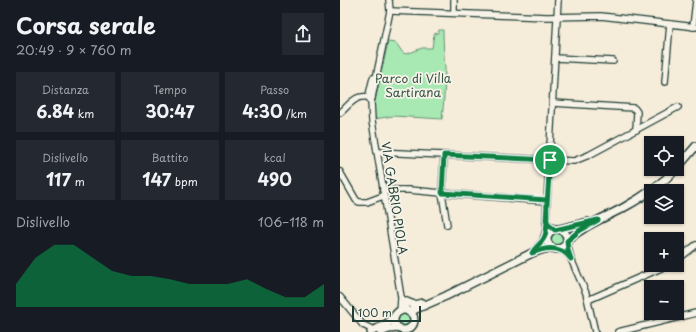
<!DOCTYPE html>
<html lang="it">
<head>
<meta charset="utf-8">
<style>
  body { margin:0; font-family:"Playpen Sans",sans-serif; background:#242831; color:#f1f3f6; height:100vh; display:flex; flex-direction:column; font-size:15px; white-space:nowrap }
  * { box-sizing:border-box; margin:0 }
  p { font-size:13px; color:#9ea1a6 }
  .icon { flex:none; width:22px; height:22px; fill:none; stroke:currentColor; stroke-width:2; stroke-linecap:round; stroke-linejoin:round }
  .map { position:relative; flex:1; overflow:hidden }
  .sheet { display:flex; flex-direction:column; background:#171b24; width:340px }
  .sheet>* { flex:none }
  .tools { position:absolute; left:304px; top:136px; display:grid; gap:8px }
  .tools a { display:grid; place-items:center; width:40px; height:40px; border-radius:0px; background:#171b24; box-shadow:0 1px 3px #0004; font-size:20px }
  .scale { position:absolute; left:12px; bottom:10px; width:69px; box-sizing:border-box; padding-left:4px; border:2px solid #1f3d34; border-top:0; font-size:11px; line-height:14px; white-space:nowrap; color:#1f3d34; -webkit-text-stroke:3px #f7f3e8; paint-order:stroke }
  .pin { position:absolute; display:grid; place-items:center; width:34px; height:34px; color:#fff; margin:-17px; border:2px solid #fff; border-radius:50%; box-shadow:0 1px 4px #0007 }
  .round { display:grid; place-items:center; flex:none; width:42px; height:42px; border-radius:0px; background:#242831 }
  .overview { display:flex; align-items:center; justify-content:space-between; height:68px; padding:0 16px }
  h1 { font-size:22px; font-weight:700; line-height:30px }
  .stats { display:grid; grid-template-columns:repeat(3,1fr); gap:6px; height:68px; padding:4px 16px }
  .stats div { display:grid; align-content:center; border-radius:0px; background:#242831; text-align:center }
  .stats b { font-size:17px; font-weight:700 }
  .stats small { font-size:11px; font-weight:400 }
  .stats p { font-size:11px }
  .chart { height:112px; padding:8px 16px }
  .chart p { display:flex; justify-content:space-between }
  .chart svg { width:100%; height:72px; margin-top:4px; fill:#0b8043; opacity:.7 }
  main { display:flex; flex:1; min-height:0 }
  .map>svg:first-child { display:block }
  .green { fill:#a8e9b3; stroke:#649374 }
  .lines { fill:none; stroke-linecap:round; stroke-linejoin:round }
  .minor-casing { stroke:#1f3d34; stroke-width:8 }
  .major-casing { stroke:#1f3d34; stroke-width:10 }
  .minor { stroke:#f7f3e8; stroke-width:5.5 }
  .major { stroke:#f7f3e8; stroke-width:7 }
  .route-casing { stroke:#fff; stroke-width:8 }
  .route { stroke:#0b8043; stroke-width:5 }
  .labels { text-anchor:middle; dominant-baseline:central; stroke-width:3.5; stroke-linejoin:round; paint-order:stroke }
  .park-label { font-size:12px; fill:#345747; stroke:#f7f3e8 }
  .street-label { font-size:12px; fill:#1f3d34; stroke:#f7f3e8 }
</style>
</head>
<body>
<main>
<section class="sheet">
<div class="overview"><div><h1>Corsa serale</h1><p>20:49 · 9 × 760 m</p></div><a class="round"><svg class="icon" aria-label="share" viewBox="0 0 24 24"><path d="M12 15V3M7 8l5-5 5 5M5 13v7h14v-7"/></svg></a></div>
<div class="stats">
<div><p>Distanza</p><b>6.84<small> km</small></b></div>
<div><p>Tempo</p><b>30:47</b></div>
<div><p>Passo</p><b>4:30<small> /km</small></b></div>
</div>
<div class="stats">
<div><p>Dislivello</p><b>117<small> m</small></b></div>
<div><p>Battito</p><b>147<small> bpm</small></b></div>
<div><p>kcal</p><b>490</b></div>
</div>
<div class="chart"><p><span>Dislivello</span>106–118 m</p>
<svg viewBox="0 0 160 44" preserveAspectRatio="none"><path d="M0 44V30L10 14L20 6L30 6L40 14L50 22L60 25L70 25L80 27L90 30L100 30L110 30L120 27L130 33L140 38L150 38L160 30V44z"/></svg>
</div>
</section>
<div class="map">
<svg width="356" height="332" viewBox="0 0 356 332">
  <rect width="100%" height="100%" fill="#f5ecda"/>
  <filter id="ink" filterUnits="userSpaceOnUse"><feTurbulence type="fractalNoise" baseFrequency=".025" numOctaves="2"/><feDisplacementMap in="SourceGraphic" scale="8" xChannelSelector="R" yChannelSelector="G"/><feConvolveMatrix kernelMatrix="1 2 1 2 8 2 1 2 1" color-interpolation-filters="sRGB"/></filter>
  <g filter="url(#ink)">
    <g class="green">
      <path d="M99,30H103C103,43 104,55 105,68C105,85 104,102 102,119L53,116L35,119L34,106L48,42L56,43L63,53L67,54L82,48H92L94,34L98,33Z"/>
      <circle cx="217" cy="239" r="7"/>
      <circle cx="64" cy="320" r="8"/>
    </g>
    <g class="lines">
      <defs>
        <g id="minor">
          <polyline points="49,0 50,11 31,102 32,121 61,297 67,311"/>
          <polyline points="50,11 207,17 261,16 356,27"/>
          <polyline points="114,13 114,0"/>
          <polyline points="353,27 356,0"/>
          <polyline points="215,58 273,61"/>
          <polyline points="325,82 330,24"/>
          <polyline points="30,100 29,95 33,78"/>
          <polyline points="213,103 294,108 297,112 296,130"/>
          <path d="M0,113C6,108 14,97 22,97C26,96 29,98 32,97"/>
          <polyline points="37,152 234,161 249,155 338,107"/>
          <polyline points="104,155 102,193 107,225"/>
          <polyline points="0,172 16,200 19,202 27,202 43,196"/>
          <polyline points="43,190 69,190 102,193 207,201"/>
          <polyline points="206,221 210,226 215,229"/>
          <polyline points="208,237 206,220 207,201 218,0"/>
          <polyline points="227,243 231,259 246,293 255,332"/>
          <polyline points="219,249 225,252 230,257"/>
          <polyline points="192,253 202,242 206,231"/>
          <polyline points="337,260 356,245"/>
          <polyline points="0,297 23,325 34,330"/>
          <polyline points="248,300 328,265"/>
          <polyline points="60,312 61,299"/>
          <polyline points="278,332 356,313"/>
        </g>
        <g id="major">
          <polyline points="337,168 356,146"/>
          <circle cx="217" cy="239" r="10"/>
          <polyline points="219,229 248,222"/>
          <path d="M227,241C244,225 264,218 283,208C303,197 321,185 336,169"/>
          <polyline points="62,300 74,305 82,303"/>
          <circle cx="64" cy="320" r="10"/>
          <polyline points="69,312 106,296 192,253 204,249 212,248"/>
          <polyline points="31,332 48,323 55,316"/>
          <polyline points="41,332 49,329 59,328"/>
        </g>
      </defs>
      <use href="#minor" class="minor-casing"/>
      <use href="#major" class="major-casing"/>
      <use href="#minor" class="minor"/>
      <use href="#major" class="major"/>
    </g>
  </g>
  <g class="lines" filter="url(#ink)">
    <defs>
      <path id="route" d="M210,160L104,155L102,193L207,200C206,211 209,229 204,238C201,244 195,247 192,253C206,247 221,245 231,259L228,250L227,241L239,231L258,220L219,229L215,230L210,226L206,220L210,160"/>
    </defs>
    <use href="#route" class="route-casing"/>
    <use href="#route" class="route"/>
  </g>
  <g class="labels">
    <g class="park-label">
      <text x="73" y="78">Parco di Villa<tspan x="73" dy="14">Sartirana</tspan></text>
    </g>
    <g class="street-label">
      <text transform="translate(55 198) rotate(81)">VIA GABRIO PIOLA</text>
    </g>
  </g>
</svg>
<div class="tools">
<a><svg class="icon" aria-label="locate" viewBox="0 0 24 24"><circle cx="12" cy="12" r="6"/><path d="M12 2v4M12 18v4M2 12h4M18 12h4"/></svg></a>
<a><svg class="icon" aria-label="layers" viewBox="0 0 24 24"><path d="M12 4l9 5-9 5-9-5zM3 14l9 5 9-5"/></svg></a>
<a>+</a>
<a>−</a>
</div>
<div class="scale">100 m</div>
<div class="pin" style="left:210px;top:160px;background:#1e9e55"><svg class="icon" aria-label="arrive" viewBox="0 0 24 24"><path d="M6 21V4h12l-3 4 3 4H6"/></svg></div>
</div>
</main>
</body>
</html>
